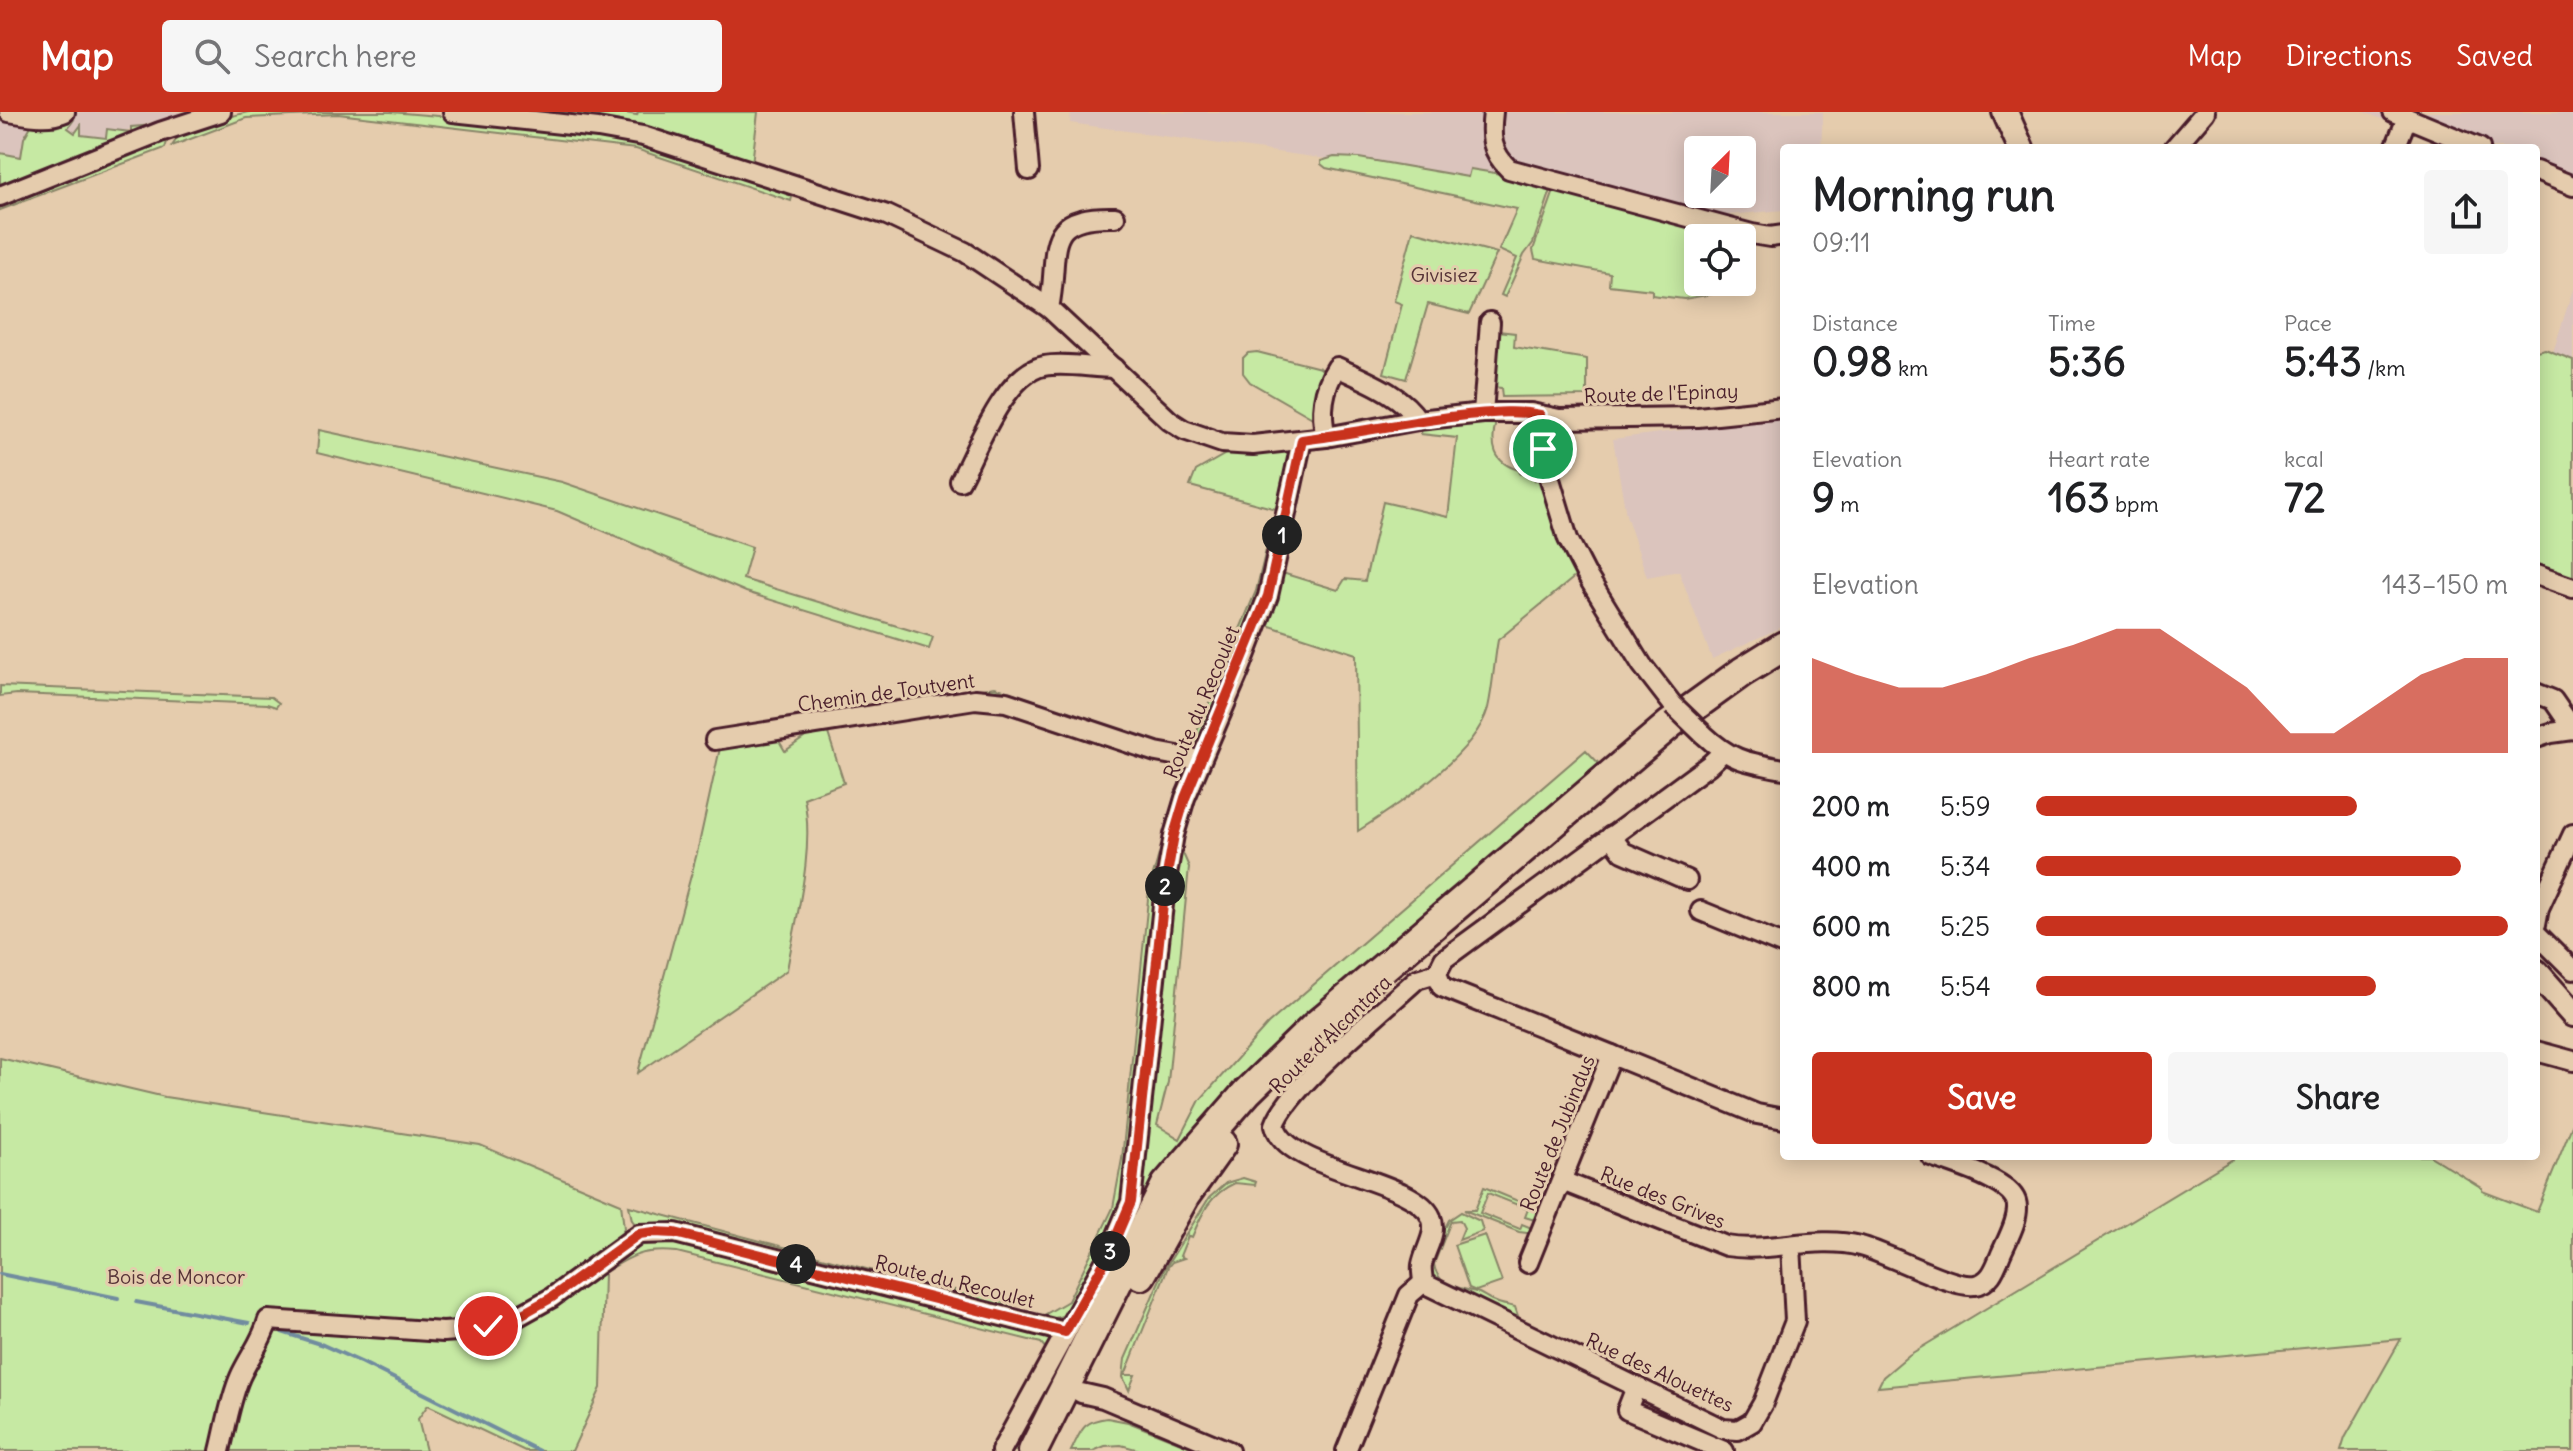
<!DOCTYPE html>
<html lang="en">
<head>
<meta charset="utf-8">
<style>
  body { margin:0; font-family:Delius,sans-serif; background:#f6f6f6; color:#202124; height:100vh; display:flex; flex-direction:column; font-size:30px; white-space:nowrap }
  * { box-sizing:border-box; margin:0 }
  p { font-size:26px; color:#757577 }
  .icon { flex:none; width:44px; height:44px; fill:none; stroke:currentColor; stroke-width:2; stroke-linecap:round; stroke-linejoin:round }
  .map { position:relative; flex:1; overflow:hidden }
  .drawer { position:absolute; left:1780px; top:32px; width:760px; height:1016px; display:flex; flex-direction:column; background:#fff; border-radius:8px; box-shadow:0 4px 20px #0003 }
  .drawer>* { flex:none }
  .needle { width:52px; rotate:24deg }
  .controls { position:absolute; left:1684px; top:24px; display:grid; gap:16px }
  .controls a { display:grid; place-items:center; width:72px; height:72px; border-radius:8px; background:#fff; box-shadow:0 4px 20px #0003; font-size:40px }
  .pin { position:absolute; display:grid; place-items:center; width:68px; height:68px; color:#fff; margin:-34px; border:4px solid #fff; border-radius:50%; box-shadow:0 2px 8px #0007 }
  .km { position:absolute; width:40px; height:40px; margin:-20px; border-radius:50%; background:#222; color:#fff; font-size:22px; line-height:40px; text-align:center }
  .round { display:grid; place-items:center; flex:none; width:84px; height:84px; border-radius:8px; background:#f6f6f6 }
  .summary { display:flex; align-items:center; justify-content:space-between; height:136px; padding:0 32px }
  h1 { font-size:44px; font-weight:700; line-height:60px }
  .metrics { display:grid; grid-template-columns:repeat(3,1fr); gap:12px; height:136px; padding:8px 32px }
  .metrics div { display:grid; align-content:center }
  .metrics b { font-size:40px; font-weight:700 }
  .metrics small { font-size:22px; font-weight:400 }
  .metrics p { font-size:22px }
  .chart { height:224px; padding:16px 32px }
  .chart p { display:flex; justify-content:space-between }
  .chart svg { width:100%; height:144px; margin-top:8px; fill:#c8321e; opacity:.7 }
  .cta { display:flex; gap:16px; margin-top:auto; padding:16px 32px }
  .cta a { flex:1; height:92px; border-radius:8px; background:#c8321e; color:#fff; font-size:32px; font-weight:700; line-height:92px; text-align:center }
  .cta a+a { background:#f6f6f6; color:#202124 }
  ul { padding:0 32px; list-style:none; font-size:26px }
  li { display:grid; grid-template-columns:128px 96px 1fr; align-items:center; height:60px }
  li i { height:20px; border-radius:10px; background:#c8321e }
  header { display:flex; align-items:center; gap:48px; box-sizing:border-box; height:112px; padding:0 40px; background:#c8321e; color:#fff }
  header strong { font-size:38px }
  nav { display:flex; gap:44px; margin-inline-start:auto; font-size:28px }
  .search { width:560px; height:72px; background:#f6f6f6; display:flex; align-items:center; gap:20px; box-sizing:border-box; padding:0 28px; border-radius:8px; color:#757577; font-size:30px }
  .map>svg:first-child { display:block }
  .built { fill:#dbc4bd; fill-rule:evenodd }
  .green { fill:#c6e9a3; stroke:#888467; stroke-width:2 }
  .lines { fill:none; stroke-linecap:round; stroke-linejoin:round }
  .stream { stroke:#718c9f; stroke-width:4 }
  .minor-casing { stroke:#4a1f2b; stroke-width:24 }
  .major-casing { stroke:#4a1f2b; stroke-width:30 }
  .highway-casing { stroke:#4a1f2b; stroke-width:34 }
  .minor { stroke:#e5ccad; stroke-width:18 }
  .major { stroke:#e5ccad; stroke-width:24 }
  .highway { stroke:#e5ccad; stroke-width:28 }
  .minor-bridge-casing { stroke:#4a1f2b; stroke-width:24; stroke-linecap:butt }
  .minor-bridge { stroke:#e5ccad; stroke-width:18 }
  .route-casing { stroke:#fff; stroke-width:16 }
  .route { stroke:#c8321e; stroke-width:10 }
  .labels { text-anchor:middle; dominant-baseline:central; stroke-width:6; stroke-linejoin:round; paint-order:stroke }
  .park-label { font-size:20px; fill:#563337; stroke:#e5ccad }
  .street-label { font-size:20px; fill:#4a1f2b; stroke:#e5ccad }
</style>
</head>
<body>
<header>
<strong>Map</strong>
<div class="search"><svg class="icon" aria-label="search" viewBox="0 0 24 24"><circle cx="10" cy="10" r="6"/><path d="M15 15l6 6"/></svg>Search here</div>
<nav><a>Map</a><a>Directions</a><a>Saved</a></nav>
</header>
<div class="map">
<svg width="2573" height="1339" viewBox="0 0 2573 1339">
  <rect width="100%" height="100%" fill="#e5ccad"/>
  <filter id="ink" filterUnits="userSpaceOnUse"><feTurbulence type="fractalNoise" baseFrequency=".0125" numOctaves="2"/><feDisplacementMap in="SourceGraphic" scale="16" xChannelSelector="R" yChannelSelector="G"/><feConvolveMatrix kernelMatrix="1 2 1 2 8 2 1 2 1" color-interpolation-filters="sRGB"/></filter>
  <g filter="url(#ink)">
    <g class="built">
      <polygon points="0,0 182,0 0,60"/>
      <path d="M1071,0H1823L1821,36H1784V98L1728,103L1070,11ZM1698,38H1742V82H1698Z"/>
      <polygon points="2364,0 2573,0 2573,86 2536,71 2536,36 2452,36"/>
      <polygon points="2573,177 2573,249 2553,240"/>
      <polygon points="1784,305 1784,514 1712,547 1679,459 1647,465 1626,403 1613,327"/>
    </g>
    <g class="green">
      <polygon points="248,0 391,0 474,7 637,29 794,77 791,89 636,37 338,2 246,6 172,34 182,19 191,14"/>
      <polygon points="496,0 619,0 637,3 638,0 758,0 752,52"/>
      <polygon points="73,9 68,16 75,21 81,13 81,23 106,26 107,17 131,20 131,15 155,13 0,77 0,41 21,45 24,26 32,12 55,15"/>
      <polygon points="168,27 165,36 0,98 0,90"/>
      <polygon points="1334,45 1359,46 1468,65 1470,57 1507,63 1543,73 1543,76 1551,78 1533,131 1524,143 1505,185 1501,183 1517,146 1499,138 1517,97 1326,56 1321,52 1321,49"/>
      <polygon points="1554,79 1719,122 1719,126 1698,126 1698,170 1714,170 1713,182 1684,187 1652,183 1652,178 1609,173 1610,161 1535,147 1533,138"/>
      <polygon points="1413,119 1497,141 1469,202 1428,192 1406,267 1384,261 1402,192 1394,189"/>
      <polygon points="1498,219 1515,221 1514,235 1587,247 1587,284 1502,285 1501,276 1493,275"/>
      <polygon points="2545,237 2573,248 2573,470 2536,456 2536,239"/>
      <polygon points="1257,240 1320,256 1325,260 1316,308 1250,270 1243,261 1243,246 1248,241"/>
      <path d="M1496,309C1490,333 1493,351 1519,358L1520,362L1534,360L1535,368L1541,367L1559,430L1577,463L1498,528C1494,550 1493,574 1488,596C1475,643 1397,694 1358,719L1356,542L1264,512L1279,460L1338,478L1345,467L1365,469L1383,390L1448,405L1457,326L1421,322L1422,314Z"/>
      <polygon points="319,318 562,370 752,435 743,467 933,525 929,537 746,480 557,399 317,341"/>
      <polygon points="1231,339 1257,342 1290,339 1294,342 1267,466 1202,631 1196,636 1178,641 1007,586 931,585 995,575 1174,635 1191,634 1256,479 1276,397 1190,374 1196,359"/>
      <polygon points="0,574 271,585 279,591 276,595 267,592 17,582 0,584"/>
      <path d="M826,615L844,671L804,686C815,738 796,805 787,858L638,961L697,741L720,636L778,627L785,639L817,617Z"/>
      <polygon points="1586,638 1605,658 1161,1065 1025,1339 1005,1339 1136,1091 1178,730 1189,755 1168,970 1157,1013 1180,1027 1200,988 1268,912"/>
      <polygon points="1154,642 1189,652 1125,1089 1073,1194 1062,1204 1048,1208 636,1113 632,1108 629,1094 938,1176 972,1180 996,1186 1020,1199 1044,1203 1068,1189 1113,1096 1122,1047 1149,777 1184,656"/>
      <path d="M0,946L165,985L480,1033L621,1092L624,1116L619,1128L633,1132L657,1126L679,1128L1047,1223L1052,1233L1047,1238L1041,1231L677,1140C643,1137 632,1143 604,1161L601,1276L572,1339H525L428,1293L418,1307L426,1339H0Z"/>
      <polygon points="2573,1011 2573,1339 2341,1339 2345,1326 2401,1227 1878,1275 1883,1265 1909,1243 2238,1044 2430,1044 2482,1076 2482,1079 2537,1100"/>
      <path d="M1243,1066L1256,1070L1255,1073L1235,1071C1210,1082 1202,1101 1192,1125L1188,1124L1180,1144L1184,1146L1172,1150L1168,1155L1125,1263H1135L1129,1278L1123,1265L1125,1247L1164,1158L1209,1086L1226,1071Z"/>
      <polygon points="1484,1075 1542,1099 1538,1109 1525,1105 1528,1097 1488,1081 1480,1101 1520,1117 1522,1112 1534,1117 1527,1121 1519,1120 1464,1098 1475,1098"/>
      <path d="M1461,1100L1480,1109L1483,1119L1459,1128L1464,1116L1460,1108L1451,1109L1434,1152C1437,1176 1461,1175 1479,1181C1485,1184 1490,1188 1496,1190C1502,1193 1508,1193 1515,1195L1521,1213L1433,1167C1425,1148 1439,1132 1442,1114H1446L1449,1108Z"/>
      <polygon points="1485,1123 1502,1170 1476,1179 1469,1176 1454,1133"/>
      <path d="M1107,1306L1128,1310L1201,1339H1143L1121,1333L1105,1334L1093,1339H1071C1081,1319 1082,1309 1107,1306Z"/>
    </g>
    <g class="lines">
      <g class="stream">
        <polyline points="0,1162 118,1186"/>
        <polyline points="136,1190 249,1211"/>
        <polyline points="282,1220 323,1233 363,1251 539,1339"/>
      </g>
      <defs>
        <g id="minor">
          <path d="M9,0C28,3 47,8 65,0"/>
          <polyline points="453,0 598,16 643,24 887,103 965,140 1049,196 1170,309 1184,318 1222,331 1253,333 1326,325 1418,308 1483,301 1531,301 1559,307 1698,305 1784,296"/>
          <polyline points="1024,0 1029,58"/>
          <path d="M1493,0C1490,25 1491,40 1509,57L1752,122L1770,125L1784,123"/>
          <polyline points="2393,0 2480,36"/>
          <polyline points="2174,36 2205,0"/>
          <polyline points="2395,36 2407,6"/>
          <polyline points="2536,59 2573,74"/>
          <polyline points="0,84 160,20 221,0"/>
          <path d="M1049,196C1061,140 1038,103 1115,105"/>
          <polyline points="1483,301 1490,210"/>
          <polyline points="1540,303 1546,354 1568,427 1586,462 1642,553 1673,593"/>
          <path d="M1326,325C1320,301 1323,276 1337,255C1364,268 1402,282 1418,308"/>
          <path d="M960,369C977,337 1005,261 1044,254C1065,250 1092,256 1114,256"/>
          <polyline points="2536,463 2573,476"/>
          <polyline points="2536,581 2553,588 2573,617"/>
          <path d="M1703,622C1732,649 1745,650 1784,657"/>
          <polyline points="2536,626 2551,621 2573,618"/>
          <polyline points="715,628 975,587 1006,590 1156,640 1200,648"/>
          <polyline points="1611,724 1623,740 1687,768"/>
          <polyline points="1701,799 1784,833"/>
          <polyline points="2536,812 2539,796 2573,722"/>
          <polyline points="2536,821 2573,858"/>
          <path d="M1437,861L1417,867C1385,897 1287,976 1275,1013C1285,1059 1414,1066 1431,1105C1438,1121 1425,1137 1422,1153C1421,1159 1423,1165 1423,1171L1723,1317L1738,1318L1752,1310L1763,1291L1795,1209L1791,1133"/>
          <polyline points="2536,939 2573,949"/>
          <polyline points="1612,943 1757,1002 1784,1007"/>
          <path d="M1562,1069L1726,1134C1770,1141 1816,1123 1860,1134C1887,1141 1953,1177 1975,1173C1991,1171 1996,1154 2001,1142C2007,1128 2021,1104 2016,1089C2008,1067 1952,1052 1931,1044"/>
          <polyline points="1528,1151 1612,943 1442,875 1437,861 1444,847 1709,653 1723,640"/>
          <polyline points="1636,1275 1627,1298 1724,1339"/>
          <polyline points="1081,1281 1103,1286 1229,1339"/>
          <path d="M220,1339C226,1315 230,1288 240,1265C249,1245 263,1228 268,1208L443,1220L472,1218L515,1206L551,1186L639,1122L675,1121L1065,1220"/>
          <polyline points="1001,1339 1108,1144 1131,1090 1165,774 1174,723 1185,686 1240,557 1268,484 1302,328"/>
          <polyline points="1346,1339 1409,1183 1423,1171"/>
        </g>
        <g id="major">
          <polyline points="2005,0 2021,36"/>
          <polyline points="2536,860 2573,902"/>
        </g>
        <g id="highway">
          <polyline points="1141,1163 1185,1084 1222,1032"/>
          <polyline points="1033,1339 1166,1073 1247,980 1315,914 1670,612 1742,560 1784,534"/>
        </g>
      </defs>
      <use href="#minor" class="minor-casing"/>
      <use href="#major" class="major-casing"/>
      <use href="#highway" class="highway-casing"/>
      <use href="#minor" class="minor"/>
      <use href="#major" class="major"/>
      <use href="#highway" class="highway"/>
      <defs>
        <polyline id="minor-bridge" points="1673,593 1703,622"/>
      </defs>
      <use href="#minor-bridge" class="minor-bridge-casing"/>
      <use href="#minor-bridge" class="minor-bridge"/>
    </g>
  </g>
  <g class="lines" filter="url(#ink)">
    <defs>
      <path id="route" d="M488,1214L515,1206L551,1186L639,1122L654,1120L675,1121L1065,1220L1108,1144L1131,1090L1165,774L1174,723L1185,686L1268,484L1302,328C1357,321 1411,309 1467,303C1490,301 1517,298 1540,303L1543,337"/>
    </defs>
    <use href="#route" class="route-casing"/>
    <use href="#route" class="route"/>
  </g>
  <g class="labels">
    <g class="park-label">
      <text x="1444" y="162">Givisiez</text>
      <text x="176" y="1164">Bois de Moncor</text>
    </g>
    <g class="street-label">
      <text transform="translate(1661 281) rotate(-2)">Route de l'Epinay</text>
      <text transform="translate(886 580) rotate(-8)">Chemin de Toutvent</text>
      <text transform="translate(1201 590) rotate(-67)">Route du Recoulet</text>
      <text transform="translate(1330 922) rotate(-44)">Route d'Alcantara</text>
      <text transform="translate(1557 1021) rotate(-68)">Route de Jubindus</text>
      <text transform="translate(1663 1085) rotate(22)">Rue des Grives</text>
      <text transform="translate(955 1169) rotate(14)">Route du Recoulet</text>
      <text transform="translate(1660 1260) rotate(25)">Rue des Alouettes</text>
    </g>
  </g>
</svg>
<div class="controls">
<a><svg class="needle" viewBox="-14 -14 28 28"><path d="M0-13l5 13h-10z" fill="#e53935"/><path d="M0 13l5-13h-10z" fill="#757577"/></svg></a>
<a><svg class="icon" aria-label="locate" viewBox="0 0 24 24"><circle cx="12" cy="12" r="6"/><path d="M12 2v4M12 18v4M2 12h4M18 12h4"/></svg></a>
</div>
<div class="pin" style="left:1543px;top:337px;background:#1e9e55"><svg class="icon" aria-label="arrive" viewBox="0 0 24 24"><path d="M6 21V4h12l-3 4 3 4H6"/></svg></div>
<div class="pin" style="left:488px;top:1214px;background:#d93025"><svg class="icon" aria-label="check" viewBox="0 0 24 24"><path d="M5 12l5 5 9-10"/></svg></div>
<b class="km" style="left:1282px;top:423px">1</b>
<b class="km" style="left:1165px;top:774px">2</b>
<b class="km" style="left:1110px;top:1139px">3</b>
<b class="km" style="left:796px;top:1152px">4</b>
<section class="drawer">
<div class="summary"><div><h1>Morning run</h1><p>09:11</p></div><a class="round"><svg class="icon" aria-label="share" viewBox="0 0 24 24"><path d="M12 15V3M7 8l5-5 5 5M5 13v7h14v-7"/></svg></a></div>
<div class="metrics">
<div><p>Distance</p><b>0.98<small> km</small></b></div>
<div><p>Time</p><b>5:36</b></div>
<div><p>Pace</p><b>5:43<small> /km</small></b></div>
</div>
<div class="metrics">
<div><p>Elevation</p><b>9<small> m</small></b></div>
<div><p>Heart rate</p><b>163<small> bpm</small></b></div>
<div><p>kcal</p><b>72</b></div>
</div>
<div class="chart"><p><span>Elevation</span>143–150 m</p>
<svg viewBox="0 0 160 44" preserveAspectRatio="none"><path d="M0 44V15L10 20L20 24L30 24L40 20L50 15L60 11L70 6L80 6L90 15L100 24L110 38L120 38L130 29L140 20L150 15L160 15V44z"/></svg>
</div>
<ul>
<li><b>200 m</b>5:59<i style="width:68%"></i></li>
<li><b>400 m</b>5:34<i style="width:90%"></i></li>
<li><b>600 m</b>5:25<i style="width:100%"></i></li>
<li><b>800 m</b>5:54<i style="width:72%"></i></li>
</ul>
<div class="cta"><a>Save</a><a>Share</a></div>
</section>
</div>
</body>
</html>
